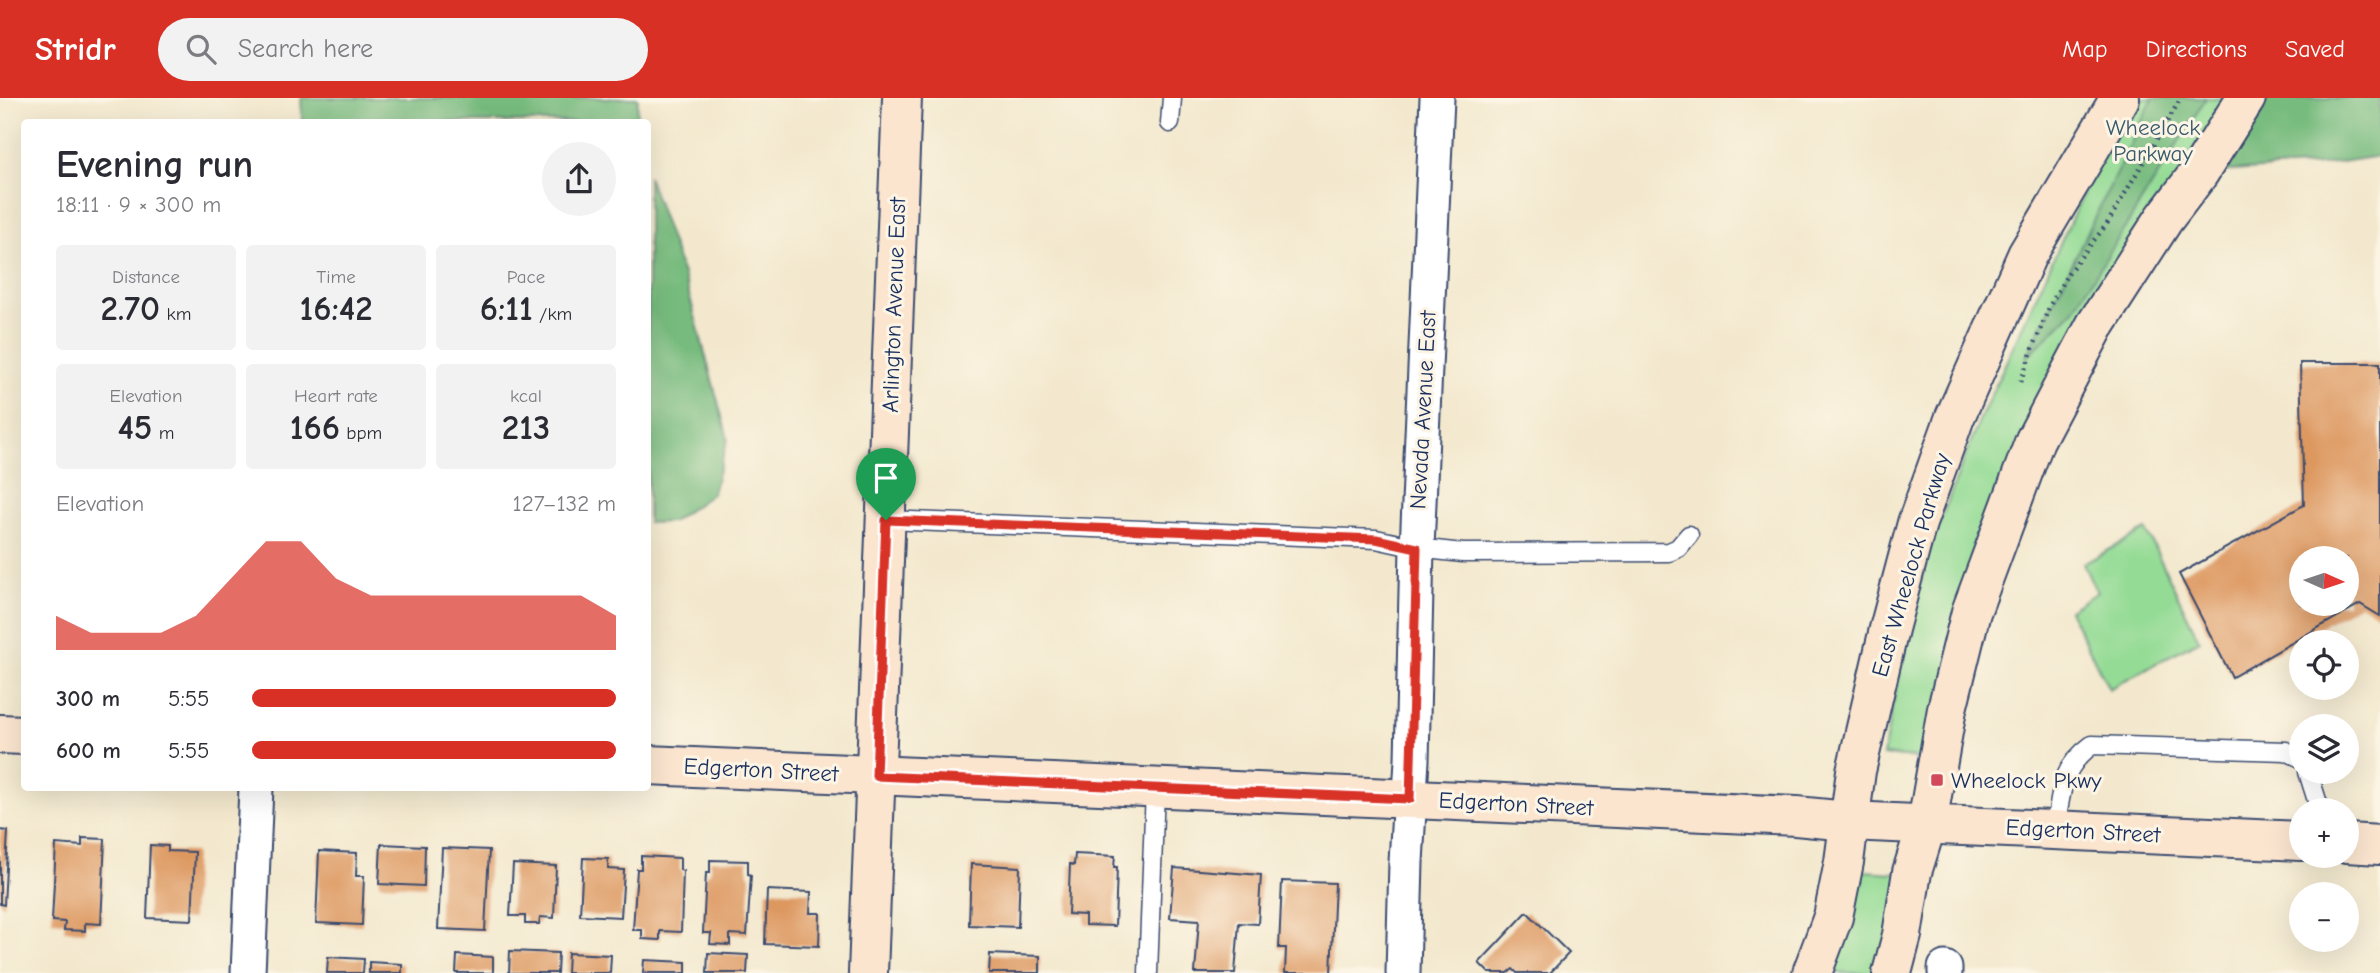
<!DOCTYPE html>
<html lang="en">
<head>
<meta charset="utf-8">
<style>
  body { margin:0; font-family:"Comic Neue",sans-serif; background:#f2f2f3; color:#2b2b33; height:100vh; display:flex; flex-direction:column; font-size:26px; white-space:nowrap }
  * { box-sizing:border-box; margin:0 }
  p { font-size:23px; color:#7c7c81 }
  .icon { flex:none; width:38px; height:38px; fill:none; stroke:currentColor; stroke-width:2; stroke-linecap:round; stroke-linejoin:round }
  .map { position:relative; flex:1; overflow:hidden }
  .side { position:absolute; left:21px; top:21px; width:630px; height:672px; display:flex; flex-direction:column; background:#fff; border-radius:7px; box-shadow:0 7px 28px #0002 }
  .side>* { flex:none }
  .needle { width:46px; rotate:93deg }
  .tools { position:absolute; left:2289px; top:448px; display:grid; gap:14px }
  .tools a { display:grid; place-items:center; width:70px; height:70px; border-radius:50%; background:#fff; box-shadow:0 7px 28px #0002; font-size:35px }
  .pin { position:absolute; display:grid; place-items:center; width:60px; height:60px; color:#fff; margin:-72px -30px; border-radius:50% 50% 50% 0; rotate:-45deg; box-shadow:0 0 7px #0007 }
  .pin .icon { rotate:45deg }
  .round { display:grid; place-items:center; flex:none; width:74px; height:74px; border-radius:37px; background:#f2f2f3 }
  .headline { display:flex; align-items:center; justify-content:space-between; height:119px; padding:0 35px }
  h1 { font-size:38px; font-weight:700; line-height:52px }
  .metrics { display:grid; grid-template-columns:repeat(3,1fr); gap:10px; height:119px; padding:7px 35px }
  .metrics div { display:grid; align-content:center; border-radius:7px; background:#f2f2f3; text-align:center }
  .metrics b { font-size:35px; font-weight:700 }
  .metrics small { font-size:19px; font-weight:400 }
  .metrics p { font-size:19px }
  .chart { height:196px; padding:14px 35px }
  .chart p { display:flex; justify-content:space-between }
  .chart svg { width:100%; height:126px; margin-top:7px; fill:#d93025; opacity:.7 }
  ul { padding:0 35px; list-style:none; font-size:23px }
  li { display:grid; grid-template-columns:112px 84px 1fr; align-items:center; height:52px }
  li i { height:18px; border-radius:9px; background:#d93025 }
  header { display:flex; align-items:center; gap:42px; box-sizing:border-box; height:98px; padding:0 35px; background:#d93025; color:#fff }
  header strong { font-size:33px }
  nav { display:flex; gap:38px; margin-inline-start:auto; font-size:24px }
  .search { width:490px; height:63px; background:#f2f2f3; display:flex; align-items:center; gap:18px; box-sizing:border-box; padding:0 24px; border-radius:38px; color:#7c7c81; font-size:26px }
  .map>svg:first-child { display:block }
  .green { fill:#94db95; stroke:#58857a; stroke-width:2 }
  .forest { fill:#77bb7e; stroke:#49756e; stroke-width:2 }
  .building { fill:#dd9860; fill-rule:evenodd }
  .lines { fill:none; stroke-linecap:round; stroke-linejoin:round }
  .lane-casing { stroke:#3b4b6f; stroke-width:21 }
  .street-casing { stroke:#3b4b6f; stroke-width:37 }
  .secondary-casing { stroke:#3b4b6f; stroke-width:42 }
  .path { stroke:#3b4b6f; stroke-width:4.5; stroke-dasharray:2 5; stroke-linecap:butt }
  .lane { stroke:#fff; stroke-width:18 }
  .street { stroke:#fff; stroke-width:33 }
  .secondary { stroke:#fbe5cf; stroke-width:38 }
  .route-casing { stroke:#fff; stroke-width:14 }
  .route { stroke:#d93025; stroke-width:9 }
  .poi-dot { fill:#d1495b; stroke:#fcf5e5; stroke-width:2.5 }
  .labels { text-anchor:middle; dominant-baseline:central; stroke-width:6; stroke-linejoin:round; paint-order:stroke }
  .park-label { font-size:23px; fill:#395a6c; stroke:#fcf5e5 }
  .street-label { font-size:23px; fill:#1b2f5e; stroke:#fcf5e5 }
  .poi-label { font-size:23px; fill:#1b2f5e; stroke:#fcf5e5; text-anchor:start }
</style>
</head>
<body>
<header>
<strong>Stridr</strong>
<div class="search"><svg class="icon" aria-label="search" viewBox="0 0 24 24"><circle cx="10" cy="10" r="6"/><path d="M15 15l6 6"/></svg>Search here</div>
<nav><a>Map</a><a>Directions</a><a>Saved</a></nav>
</header>
<div class="map">
<svg width="2380" height="875" viewBox="0 0 2380 875">
  <rect width="100%" height="100%" fill="#fcf5e5"/>
  <filter id="ink" filterUnits="userSpaceOnUse"><feTurbulence type="fractalNoise" baseFrequency=".0143" numOctaves="2"/><feDisplacementMap in="SourceGraphic" scale="14" xChannelSelector="R" yChannelSelector="G"/><feConvolveMatrix kernelMatrix="1 2 1 2 8 2 1 2 1" color-interpolation-filters="sRGB"/></filter>
  <filter id="wash" filterUnits="userSpaceOnUse"><feTurbulence type="fractalNoise" baseFrequency=".00686" numOctaves="4" result="noise"/><feDisplacementMap in="SourceGraphic" scale="28" xChannelSelector="R" yChannelSelector="G"/><feGaussianBlur stdDeviation="1.57" result="paint"/><feColorMatrix in="noise" values="0 0 0 0 0 0 0 0 0 0 0 0 0 0 0 0 0 1.4 0 .05"/><feComposite in="paint" operator="in"/></filter>
  <g filter="url(#wash)">
    <rect width="100%" height="100%" fill="#f3e8cd"/>
    <g class="green">
      <polygon points="2127,0 2230,0 2128,160 1926,661 1883,657 1908,528 1933,442 1979,323"/>
      <polygon points="2146,432 2199,542 2109,591 2069,512 2097,494 2083,466"/>
      <polygon points="1864,773 1907,776 1888,875 1830,875 1840,853"/>
    </g>
    <g class="forest">
      <polygon points="301,0 638,0 637,24 302,24"/>
      <polygon points="2153,0 2206,0 2073,213 2026,260"/>
      <polygon points="2246,0 2380,0 2380,58 2321,67 2199,75"/>
      <polygon points="648,78 686,185 728,341 712,396 672,424 648,425"/>
    </g>
    <g id="blocks">
      <g class="building">
        <path d="M2300,265H2380V518L2360,506L2232,579L2179,476L2304,407ZM2301,460H2347V506H2301Z"/>
        <polygon points="0,732 8,733 4,807 0,806"/>
        <polygon points="82,740 105,741 101,826 85,825 85,833 64,832 65,824 52,823 56,746 82,748"/>
        <polygon points="381,746 425,748 424,788 379,786"/>
        <polygon points="150,747 168,748 168,753 195,754 192,822 147,820"/>
        <polygon points="442,750 489,752 485,833 438,831"/>
        <polygon points="319,753 357,755 356,778 364,778 362,827 316,825"/>
        <polygon points="1075,756 1115,758 1114,769 1117,769 1115,828 1085,827 1085,817 1068,816 1070,766 1074,767"/>
        <polygon points="641,758 680,760 680,772 683,773 681,834 660,833 660,842 642,841 642,832 633,832 637,771 641,771"/>
        <polygon points="583,760 608,761 608,771 624,772 621,819 580,817"/>
        <polygon points="710,762 748,763 748,776 751,777 747,837 730,836 730,847 710,846 711,835 703,835 706,775 710,775"/>
        <polygon points="513,766 556,768 554,820 540,819 539,826 525,826 525,818 510,818"/>
        <polygon points="971,766 1020,769 1018,829 969,827"/>
        <polygon points="1174,770 1261,777 1258,826 1239,825 1235,875 1195,875 1199,822 1170,820"/>
        <polygon points="1282,783 1335,785 1331,875 1285,875 1286,850 1279,850"/>
        <polygon points="767,792 811,794 810,815 820,815 819,848 765,846"/>
        <polygon points="1527,814 1569,855 1550,875 1517,875 1513,871 1508,875 1489,875 1479,865"/>
        <polygon points="510,853 558,855 557,875 509,875"/>
        <polygon points="568,855 611,857 610,875 567,875"/>
        <polygon points="708,855 748,857 747,875 707,875"/>
        <polygon points="990,856 1040,858 1040,875 989,875"/>
        <polygon points="457,857 493,859 493,875 456,875"/>
        <polygon points="328,859 364,861 363,875 327,875"/>
        <polygon points="644,862 686,864 686,875 643,875"/>
        <polygon points="369,864 402,866 402,875 369,875"/>
      </g>
    </g>
  </g>
  <g filter="url(#ink)">
    <use href="#blocks" fill-opacity="0" stroke="#3b4b6f" stroke-width="2"/>
    <g class="lines">
      <defs>
        <g id="lane">
          <polyline points="1170,25 1172,0"/>
          <polyline points="886,422 1376,441 1417,450 1463,455 1669,454 1678,450 1689,437"/>
          <polyline points="2308,674 2320,712"/>
          <path d="M2055,732C2062,695 2059,671 2092,647L2286,653L2301,660"/>
          <polyline points="1148,875 1155,691"/>
        </g>
        <g id="street">
          <polyline points="248,875 256,690"/>
          <polyline points="1403,875 1406,764 1412,662 1417,450 1437,0"/>
          <polyline points="1945,875 1945,870"/>
        </g>
        <g id="secondary">
          <polyline points="0,636 24,637"/>
          <polyline points="648,667 1796,718 1848,723 2301,743"/>
          <polyline points="2347,745 2380,747"/>
          <polyline points="868,875 902,0"/>
          <polyline points="1812,875 1833,819 1844,764 1856,673 1889,531 1917,425 1955,319 2027,157 2120,0"/>
          <polyline points="1892,875 1902,837 1912,774 1927,726 1947,611 1971,514 2035,342 2095,228 2164,121 2199,75 2246,0"/>
        </g>
      </defs>
      <use href="#lane" class="lane-casing"/>
      <use href="#street" class="street-casing"/>
      <use href="#secondary" class="secondary-casing"/>
      <polyline class="path" points="2020,284 2050,207 2068,175 2107,126 2181,0"/>
      <use href="#lane" class="lane"/>
      <use href="#street" class="street"/>
      <use href="#secondary" class="secondary"/>
    </g>
  </g>
  <g class="lines" filter="url(#ink)">
    <defs>
      <polygon id="route" points="886,422 1376,441 1417,450 1410,701 876,678"/>
    </defs>
    <use href="#route" class="route-casing"/>
    <use href="#route" class="route"/>
  </g>
  <rect class="poi-dot" x="1930" y="675" width="14" height="14" rx="3.5"/>
  <g class="labels">
    <g class="park-label">
      <text x="2153" y="29">Wheelock<tspan x="2153" dy="26">Parkway</tspan></text>
    </g>
    <g class="street-label">
      <text transform="translate(894 207) rotate(-88)">Arlington Avenue East</text>
      <text transform="translate(1423 312) rotate(-87)">Nevada Avenue East</text>
      <text transform="translate(1911 467) rotate(-74)">East Wheelock Parkway</text>
      <text transform="translate(761 672) rotate(3)">Edgerton Street</text>
      <text transform="translate(1516 706) rotate(3)">Edgerton Street</text>
      <text transform="translate(2083 733) rotate(3)">Edgerton Street</text>
    </g>
    <g class="poi-label">
      <text x="1951" y="682">Wheelock Pkwy</text>
    </g>
  </g>
</svg>
<div class="tools">
<a><svg class="needle" viewBox="-14 -14 28 28"><path d="M0-13l5 13h-10z" fill="#e53935"/><path d="M0 13l5-13h-10z" fill="#7c7c81"/></svg></a>
<a><svg class="icon" aria-label="locate" viewBox="0 0 24 24"><circle cx="12" cy="12" r="6"/><path d="M12 2v4M12 18v4M2 12h4M18 12h4"/></svg></a>
<a><svg class="icon" aria-label="layers" viewBox="0 0 24 24"><path d="M12 4l9 5-9 5-9-5zM3 14l9 5 9-5"/></svg></a>
<a>+</a>
<a>−</a>
</div>
<div class="pin" style="left:886px;top:422px;background:#1e9e55"><svg class="icon" aria-label="arrive" viewBox="0 0 24 24"><path d="M6 21V4h12l-3 4 3 4H6"/></svg></div>
<section class="side">
<div class="headline"><div><h1>Evening run</h1><p>18:11 · 9 × 300 m</p></div><a class="round"><svg class="icon" aria-label="share" viewBox="0 0 24 24"><path d="M12 15V3M7 8l5-5 5 5M5 13v7h14v-7"/></svg></a></div>
<div class="metrics">
<div><p>Distance</p><b>2.70<small> km</small></b></div>
<div><p>Time</p><b>16:42</b></div>
<div><p>Pace</p><b>6:11<small> /km</small></b></div>
</div>
<div class="metrics">
<div><p>Elevation</p><b>45<small> m</small></b></div>
<div><p>Heart rate</p><b>166<small> bpm</small></b></div>
<div><p>kcal</p><b>213</b></div>
</div>
<div class="chart"><p><span>Elevation</span>127–132 m</p>
<svg viewBox="0 0 160 44" preserveAspectRatio="none"><path d="M0 44V32L10 38L20 38L30 38L40 32L50 19L60 6L70 6L80 19L90 25L100 25L110 25L120 25L130 25L140 25L150 25L160 32V44z"/></svg>
</div>
<ul>
<li><b>300 m</b>5:55<i style="width:100%"></i></li>
<li><b>600 m</b>5:55<i style="width:100%"></i></li>
</ul>
</section>
</div>
</body>
</html>
